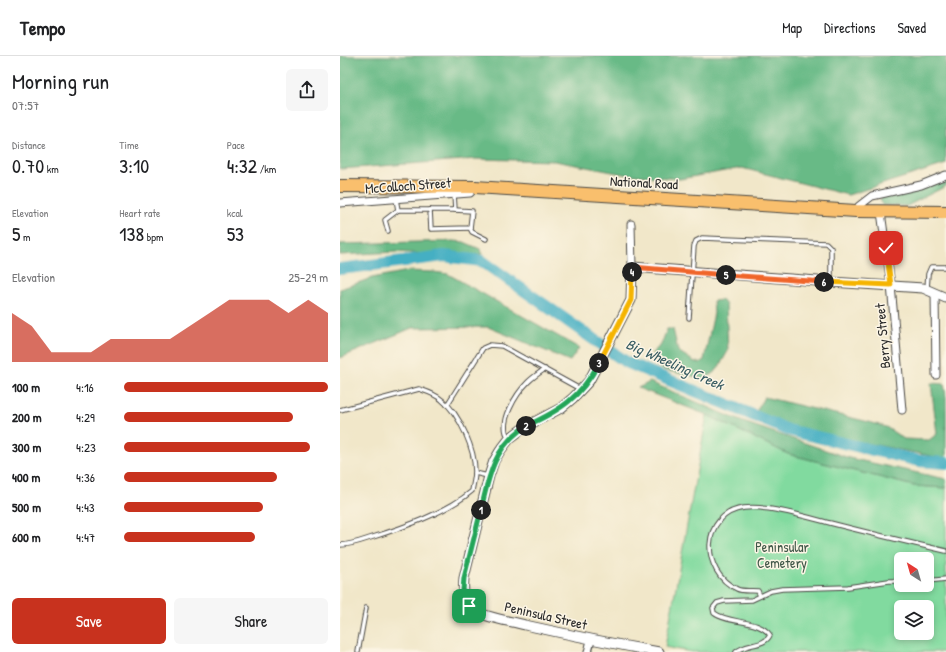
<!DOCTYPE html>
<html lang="en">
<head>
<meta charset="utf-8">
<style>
  body { margin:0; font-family:"Patrick Hand",sans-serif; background:#f6f6f6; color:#202124; height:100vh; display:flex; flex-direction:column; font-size:15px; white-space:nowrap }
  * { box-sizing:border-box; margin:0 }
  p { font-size:13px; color:#757577 }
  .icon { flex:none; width:22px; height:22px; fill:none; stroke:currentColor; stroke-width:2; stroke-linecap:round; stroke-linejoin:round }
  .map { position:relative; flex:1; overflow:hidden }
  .details { display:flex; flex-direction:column; background:#fff; width:340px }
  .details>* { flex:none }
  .needle { width:26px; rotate:323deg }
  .buttons { position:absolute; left:554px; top:496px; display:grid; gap:8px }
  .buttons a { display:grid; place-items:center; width:40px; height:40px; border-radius:6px; background:#fff; box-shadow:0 2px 6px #0003; font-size:20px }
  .pin { position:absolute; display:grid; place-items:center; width:34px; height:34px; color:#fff; margin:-17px; border-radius:8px; box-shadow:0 2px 6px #0006 }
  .km { position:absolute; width:20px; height:20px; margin:-10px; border-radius:50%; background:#222; color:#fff; font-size:11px; line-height:20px; text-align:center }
  .round { display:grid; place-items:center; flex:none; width:42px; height:42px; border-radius:6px; background:#f6f6f6 }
  .summary { display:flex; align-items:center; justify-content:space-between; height:68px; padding:0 12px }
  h1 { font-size:22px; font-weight:600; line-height:30px }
  .metrics { display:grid; grid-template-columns:repeat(3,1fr); gap:6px; height:68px; padding:4px 12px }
  .metrics div { display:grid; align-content:center }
  .metrics b { font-size:20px; font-weight:600 }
  .metrics small { font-size:11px; font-weight:400 }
  .metrics p { font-size:11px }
  .chart { height:112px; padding:8px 12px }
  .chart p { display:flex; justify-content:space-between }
  .chart svg { width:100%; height:72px; margin-top:4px; fill:#c8321e; opacity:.7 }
  .primary-button { display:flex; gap:8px; margin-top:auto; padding:8px 12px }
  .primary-button a { flex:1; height:46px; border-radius:6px; background:#c8321e; color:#fff; font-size:16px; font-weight:600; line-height:46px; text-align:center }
  .primary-button a+a { background:#f6f6f6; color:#202124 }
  ul { padding:0 12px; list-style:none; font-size:13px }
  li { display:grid; grid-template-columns:64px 48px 1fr; align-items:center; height:30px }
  li i { height:10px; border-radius:5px; background:#c8321e }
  header { display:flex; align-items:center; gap:24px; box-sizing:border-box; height:56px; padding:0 20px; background:#fff; border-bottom:1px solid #e0e0e0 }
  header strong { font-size:19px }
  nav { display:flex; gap:22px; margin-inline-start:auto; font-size:14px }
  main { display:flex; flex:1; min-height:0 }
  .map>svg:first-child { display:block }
  .green { fill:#81da9f; stroke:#568265; fill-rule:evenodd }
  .forest { fill:#68ba86; stroke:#4a7258 }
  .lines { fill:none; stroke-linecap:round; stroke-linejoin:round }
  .river { stroke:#44afc3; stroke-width:12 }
  .service-casing { stroke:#494743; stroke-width:5.5 }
  .minor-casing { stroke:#494743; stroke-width:9 }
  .tertiary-casing { stroke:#494743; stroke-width:11 }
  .primary-casing { stroke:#494743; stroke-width:14 }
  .service { stroke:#fff; stroke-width:3.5 }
  .minor { stroke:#fff; stroke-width:7 }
  .tertiary { stroke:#fff; stroke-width:9 }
  .primary { stroke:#f9bf6d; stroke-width:12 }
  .split-1-casing { stroke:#fff; stroke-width:8 }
  .split-2-casing { stroke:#fff; stroke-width:8 }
  .split-3-casing { stroke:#fff; stroke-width:8 }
  .split-4-casing { stroke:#fff; stroke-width:8 }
  .split-5-casing { stroke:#fff; stroke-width:8 }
  .split-6-casing { stroke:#fff; stroke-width:8 }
  .split-7-casing { stroke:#fff; stroke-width:8 }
  .split-1 { stroke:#22a559; stroke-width:5 }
  .split-2 { stroke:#22a559; stroke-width:5 }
  .split-3 { stroke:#22a559; stroke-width:5 }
  .split-4 { stroke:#f5b400; stroke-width:5 }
  .split-5 { stroke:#f0652b; stroke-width:5 }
  .split-6 { stroke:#f0652b; stroke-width:5 }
  .split-7 { stroke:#f5b400; stroke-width:5 }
  .labels { text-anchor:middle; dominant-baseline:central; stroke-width:3; stroke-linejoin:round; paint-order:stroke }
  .street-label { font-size:14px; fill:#2b2b2b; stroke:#fcf5e5 }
  .park-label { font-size:14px; fill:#405748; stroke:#fcf5e5 }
  .water-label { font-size:15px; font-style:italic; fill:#345960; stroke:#fcf5e5 }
</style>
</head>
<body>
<header>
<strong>Tempo</strong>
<nav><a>Map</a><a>Directions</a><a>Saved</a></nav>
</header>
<main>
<section class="details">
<div class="summary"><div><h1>Morning run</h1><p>07:57</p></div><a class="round"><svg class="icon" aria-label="share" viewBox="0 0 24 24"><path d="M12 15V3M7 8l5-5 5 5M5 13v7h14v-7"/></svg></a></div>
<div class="metrics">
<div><p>Distance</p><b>0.70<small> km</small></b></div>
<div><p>Time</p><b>3:10</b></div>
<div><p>Pace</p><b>4:32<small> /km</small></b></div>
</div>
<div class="metrics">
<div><p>Elevation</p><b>5<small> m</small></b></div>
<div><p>Heart rate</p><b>138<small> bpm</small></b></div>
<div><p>kcal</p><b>53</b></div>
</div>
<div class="chart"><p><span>Elevation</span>25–29 m</p>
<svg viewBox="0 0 160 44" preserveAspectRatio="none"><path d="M0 44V14L10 22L20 38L30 38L40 38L50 30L60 30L70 30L80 30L90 22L100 14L110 6L120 6L130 6L140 14L150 6L160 14V44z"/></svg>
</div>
<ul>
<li><b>100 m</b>4:16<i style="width:100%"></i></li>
<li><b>200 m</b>4:29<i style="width:83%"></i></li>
<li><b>300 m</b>4:23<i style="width:91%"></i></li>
<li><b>400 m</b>4:36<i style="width:75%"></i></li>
<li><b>500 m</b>4:43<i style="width:68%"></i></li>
<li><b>600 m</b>4:47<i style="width:64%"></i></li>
</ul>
<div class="primary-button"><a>Save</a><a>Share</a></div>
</section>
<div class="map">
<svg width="606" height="596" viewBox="0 0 606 596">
  <rect width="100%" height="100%" fill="#fcf5e5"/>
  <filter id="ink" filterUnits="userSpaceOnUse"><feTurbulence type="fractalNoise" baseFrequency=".025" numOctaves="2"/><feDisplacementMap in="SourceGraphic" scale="8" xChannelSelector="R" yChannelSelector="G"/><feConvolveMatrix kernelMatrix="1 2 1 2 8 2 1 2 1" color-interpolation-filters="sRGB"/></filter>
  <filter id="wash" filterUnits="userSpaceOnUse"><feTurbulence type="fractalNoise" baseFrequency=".012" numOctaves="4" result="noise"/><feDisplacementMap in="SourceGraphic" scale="16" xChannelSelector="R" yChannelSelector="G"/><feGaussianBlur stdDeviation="0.9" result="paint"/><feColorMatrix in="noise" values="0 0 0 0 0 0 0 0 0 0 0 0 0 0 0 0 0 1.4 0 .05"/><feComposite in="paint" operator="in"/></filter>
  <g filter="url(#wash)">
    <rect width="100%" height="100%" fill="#f1e7c9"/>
    <path class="green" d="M367,359L448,398L574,430L606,432V596H352L325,591ZM561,503H587V529H561ZM561,551H587V577H561Z"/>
    <g class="forest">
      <polygon points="0,0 606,0 606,108 508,139 402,112 340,123 283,118 215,105 136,103 0,113"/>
      <polygon points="606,124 606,130 567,150 542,149 540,142"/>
      <polygon points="114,185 124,186 140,193 142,198 118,200 56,196 0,199 0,188"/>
      <polygon points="68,215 94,216 108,218 239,292 230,305 148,271 72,272 0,302 0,233 32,222"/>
      <polygon points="382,244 386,249 388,295 377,314 365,323 324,314 315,308 312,297 321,289 327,273 333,273 338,295 353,305 359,307 364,304 374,257 373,245"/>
      <polygon points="310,326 403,366 509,402 606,423 606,432 574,430 448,398 367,359 298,332"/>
      <polygon points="591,327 604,328 606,341 606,403 465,375 416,356 424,341 529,366 546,371 564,383 589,384 597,378"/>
    </g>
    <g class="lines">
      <polyline class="river" points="0,213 104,200 142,205 286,306 448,374 579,405 606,407"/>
    </g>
  </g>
  <g filter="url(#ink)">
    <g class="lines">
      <defs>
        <g id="service">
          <polyline points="56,143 58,154 115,154 114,138"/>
          <polyline points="90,154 91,173 130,172 132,155 115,154"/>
          <polyline points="130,172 132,176 146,183"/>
          <polyline points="48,175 45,164 58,154"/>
          <polyline points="587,233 588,218 591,211 606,211"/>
          <polyline points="349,262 354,190 356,185 362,182 486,187 491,192 491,225"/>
          <polyline points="107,349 143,292 150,289 162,290 240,333"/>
          <path d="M0,354L79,333C88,336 95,338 102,344C120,358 135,394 135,416C135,422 133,429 132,435C106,457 62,472 30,482C21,485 10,489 0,489"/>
          <path d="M169,382C157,367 177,337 188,326C193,321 199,317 205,313"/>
          <polyline points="135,417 148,420"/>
          <polyline points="587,525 606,523"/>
          <path d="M420,540L418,535C411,534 403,536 397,533C360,516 360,458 404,452C427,449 467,461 490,467C529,477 567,486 606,495"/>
          <polyline points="18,596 26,552"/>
          <path d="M396,596C405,587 425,591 430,579C419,563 388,568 374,557L373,552L377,547L384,545L412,544L431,535L442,533L508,531L549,525H561"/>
        </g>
        <g id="minor">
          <polyline points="0,147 130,137 135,132"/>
          <polyline points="516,155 519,150 532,140 581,129 606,119"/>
          <polyline points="541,156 551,229 562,354"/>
          <polyline points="291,168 292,211"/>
          <polyline points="595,237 596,319"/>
          <polyline points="248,596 251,584"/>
        </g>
        <path id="tertiary" d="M319,596C274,588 230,579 185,569C171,565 144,562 133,553C123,545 123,533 124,522L149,420L154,405L160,395L170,382L185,371L221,352L233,342L249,325L291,244L292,211L491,226L583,232L606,242"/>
        <polyline id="primary" points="0,130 135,131 516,155 606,156"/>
      </defs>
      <use href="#service" class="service-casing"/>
      <use href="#minor" class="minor-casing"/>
      <use href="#tertiary" class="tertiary-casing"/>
      <use href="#primary" class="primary-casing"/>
      <use href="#service" class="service"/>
      <use href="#minor" class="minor"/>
      <use href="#tertiary" class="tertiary"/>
      <use href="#primary" class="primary"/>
    </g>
  </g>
  <g class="lines" filter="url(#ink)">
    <defs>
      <polyline id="split-1" points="129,550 123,534 124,522 141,454"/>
      <path id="split-2" d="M141,454C149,419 154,391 186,370"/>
      <path id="split-3" d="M186,370C221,354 240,342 259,307"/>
      <polyline id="split-4" points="259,307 291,244 292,216"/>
      <polyline id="split-5" points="292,216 292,211 386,219"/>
      <polyline id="split-6" points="386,219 484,226"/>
      <polyline id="split-7" points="484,226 551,229 546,192"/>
    </defs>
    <use href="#split-1" class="split-1-casing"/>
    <use href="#split-2" class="split-2-casing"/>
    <use href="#split-3" class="split-3-casing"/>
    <use href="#split-4" class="split-4-casing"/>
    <use href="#split-5" class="split-5-casing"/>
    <use href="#split-6" class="split-6-casing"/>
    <use href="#split-7" class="split-7-casing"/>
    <use href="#split-1" class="split-1"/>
    <use href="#split-2" class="split-2"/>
    <use href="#split-3" class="split-3"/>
    <use href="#split-4" class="split-4"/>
    <use href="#split-5" class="split-5"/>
    <use href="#split-6" class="split-6"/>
    <use href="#split-7" class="split-7"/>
  </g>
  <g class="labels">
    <g class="street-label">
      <text transform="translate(304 126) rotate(3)">National Road</text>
      <text transform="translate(68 129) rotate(-4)">McColloch Street</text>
      <text transform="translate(542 280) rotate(-95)">Berry Street</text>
      <text transform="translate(206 559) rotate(13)">Peninsula Street</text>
    </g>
    <g class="park-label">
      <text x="442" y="490">Peninsular<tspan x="442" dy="16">Cemetery</tspan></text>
    </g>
    <g class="water-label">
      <text transform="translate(335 308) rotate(24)">Big Wheeling Creek</text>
    </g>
  </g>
</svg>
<div class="buttons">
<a><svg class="needle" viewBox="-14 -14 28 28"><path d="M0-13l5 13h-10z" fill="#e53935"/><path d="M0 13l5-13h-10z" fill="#757577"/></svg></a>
<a><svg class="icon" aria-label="layers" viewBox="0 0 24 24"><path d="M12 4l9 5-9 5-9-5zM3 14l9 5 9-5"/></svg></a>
</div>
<div class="pin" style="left:129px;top:550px;background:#1e9e55"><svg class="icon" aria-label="arrive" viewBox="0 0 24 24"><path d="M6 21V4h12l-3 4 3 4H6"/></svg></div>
<div class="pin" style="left:546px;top:192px;background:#d93025"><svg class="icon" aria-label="check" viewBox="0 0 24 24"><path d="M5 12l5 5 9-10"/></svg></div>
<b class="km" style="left:141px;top:454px">1</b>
<b class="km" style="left:186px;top:370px">2</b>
<b class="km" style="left:259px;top:307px">3</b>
<b class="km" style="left:292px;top:216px">4</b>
<b class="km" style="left:386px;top:219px">5</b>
<b class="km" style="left:484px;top:226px">6</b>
</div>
</main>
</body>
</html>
